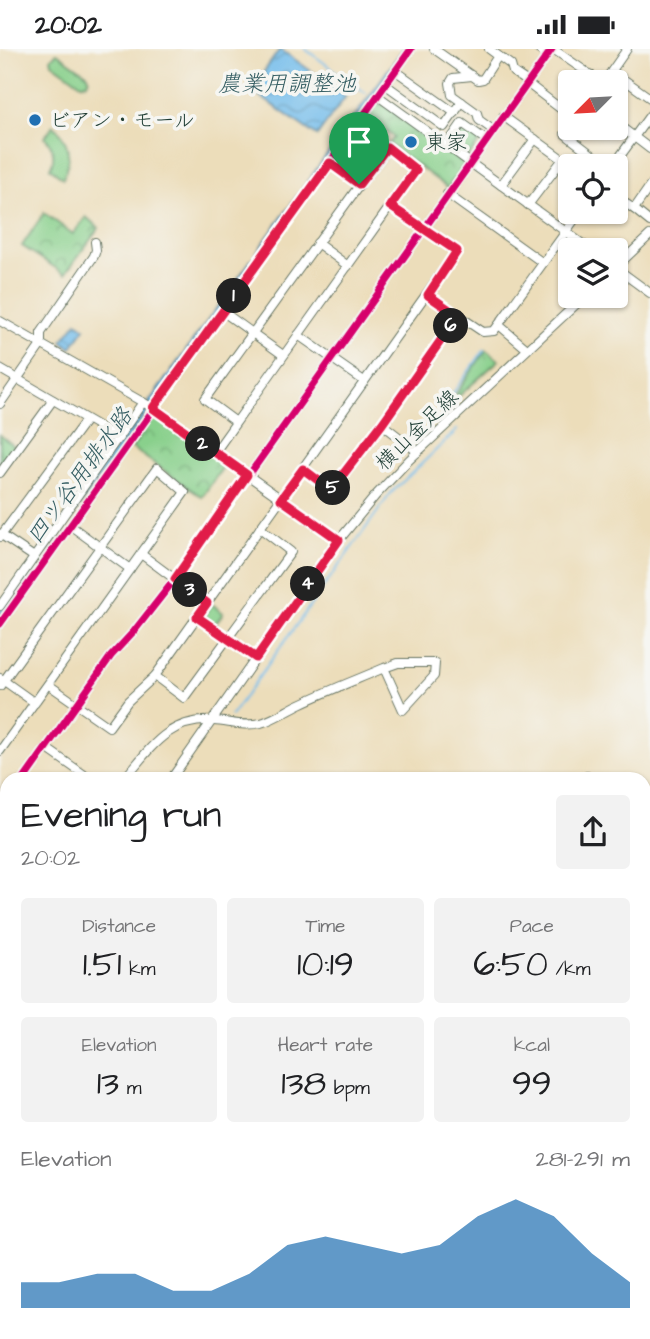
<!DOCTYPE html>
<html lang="en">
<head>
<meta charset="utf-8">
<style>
  body { margin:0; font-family:"Architects Daughter","Klee One",sans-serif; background:#f2f2f2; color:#202124; height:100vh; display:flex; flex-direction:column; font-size:26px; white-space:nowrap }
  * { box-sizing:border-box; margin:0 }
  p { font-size:23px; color:#757577 }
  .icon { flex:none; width:38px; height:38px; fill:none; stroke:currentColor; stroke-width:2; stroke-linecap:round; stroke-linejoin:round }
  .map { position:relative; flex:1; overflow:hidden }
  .panel { position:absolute; left:0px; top:723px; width:651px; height:569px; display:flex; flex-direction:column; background:#fff; border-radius:21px 21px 0 0; box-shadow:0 2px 5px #0004 }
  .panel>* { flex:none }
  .needle { width:46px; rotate:246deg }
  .controls { position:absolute; left:558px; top:21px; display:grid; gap:14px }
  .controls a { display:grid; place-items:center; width:70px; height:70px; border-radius:7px; background:#fff; box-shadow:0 2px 5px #0004; font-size:35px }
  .pin { position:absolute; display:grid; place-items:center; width:60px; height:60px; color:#fff; margin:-72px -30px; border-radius:50% 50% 50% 0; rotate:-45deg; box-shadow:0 0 7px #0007 }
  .pin .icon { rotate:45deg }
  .km { position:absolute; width:35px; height:35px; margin:-18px; border-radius:50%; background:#222; color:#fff; font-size:19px; line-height:35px; text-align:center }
  .round { display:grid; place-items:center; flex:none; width:74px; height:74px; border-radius:7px; background:#f2f2f2 }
  .headline { display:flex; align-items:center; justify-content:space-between; height:119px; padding:0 21px }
  h1 { font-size:38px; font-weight:600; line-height:52px }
  .figures { display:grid; grid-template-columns:repeat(3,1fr); gap:10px; height:119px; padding:7px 21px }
  .figures div { display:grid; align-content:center; border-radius:7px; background:#f2f2f2; text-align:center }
  .figures b { font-size:35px; font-weight:600 }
  .figures small { font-size:19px; font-weight:400 }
  .figures p { font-size:19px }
  .chart { height:196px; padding:14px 21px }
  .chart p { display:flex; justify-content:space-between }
  .chart svg { width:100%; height:126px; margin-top:7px; fill:#1f6fb2; opacity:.7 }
  .status { display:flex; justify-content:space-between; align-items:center; height:49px; padding:0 35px; background:#fff; direction:ltr }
  .status svg { height:19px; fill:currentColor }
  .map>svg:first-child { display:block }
  .green { fill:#89d08c; stroke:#548660; stroke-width:2 }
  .park { fill:url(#park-crowns); stroke:#548660; stroke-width:2 }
  .water { fill:url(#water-waves); stroke:#487c90; stroke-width:2 }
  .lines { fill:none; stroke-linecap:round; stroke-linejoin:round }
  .stream { stroke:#72bceb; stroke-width:2 }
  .minor-casing { stroke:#677563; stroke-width:10 }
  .major-casing { stroke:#677563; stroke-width:12 }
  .minor { stroke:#fff; stroke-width:8 }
  .major { stroke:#fff; stroke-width:10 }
  .cycleway-casing { stroke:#f6f6f2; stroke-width:11 }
  .cycleway { stroke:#d6006c; stroke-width:7 }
  .route-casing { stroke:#fff; stroke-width:14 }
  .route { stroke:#e11d48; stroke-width:9 }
  .poi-dot { fill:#1f6fb2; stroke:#f6f6f2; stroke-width:2.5 }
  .labels { text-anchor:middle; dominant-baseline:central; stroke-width:7; stroke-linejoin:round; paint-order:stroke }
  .poi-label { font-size:21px; fill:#1f3d34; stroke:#f6f6f2; text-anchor:start }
  .street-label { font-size:21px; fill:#1f3d34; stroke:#f6f6f2 }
  .water-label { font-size:23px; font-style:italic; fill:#345d62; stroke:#f6f6f2 }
</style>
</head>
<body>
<div class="status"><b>20:02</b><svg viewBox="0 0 49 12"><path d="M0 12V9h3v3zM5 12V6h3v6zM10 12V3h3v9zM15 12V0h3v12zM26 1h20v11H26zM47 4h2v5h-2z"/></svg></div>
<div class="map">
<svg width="650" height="1290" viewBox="0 0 650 1290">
  <defs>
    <pattern id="park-crowns" width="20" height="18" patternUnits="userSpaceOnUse" patternTransform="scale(1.75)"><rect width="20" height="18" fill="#89d08c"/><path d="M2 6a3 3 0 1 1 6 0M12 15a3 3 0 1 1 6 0" fill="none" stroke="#6faa73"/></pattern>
    <pattern id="water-waves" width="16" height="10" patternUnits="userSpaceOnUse" patternTransform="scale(1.75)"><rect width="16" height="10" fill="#72bceb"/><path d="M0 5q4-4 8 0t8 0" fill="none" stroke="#5d9abf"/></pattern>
  </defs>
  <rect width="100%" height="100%" fill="#f6f6f2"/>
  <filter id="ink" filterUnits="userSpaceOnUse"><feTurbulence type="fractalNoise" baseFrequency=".0143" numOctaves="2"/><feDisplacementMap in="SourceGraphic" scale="14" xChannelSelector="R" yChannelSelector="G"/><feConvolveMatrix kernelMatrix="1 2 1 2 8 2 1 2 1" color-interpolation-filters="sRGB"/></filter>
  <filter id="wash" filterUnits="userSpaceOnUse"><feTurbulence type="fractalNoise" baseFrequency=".00686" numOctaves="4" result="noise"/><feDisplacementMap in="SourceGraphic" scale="28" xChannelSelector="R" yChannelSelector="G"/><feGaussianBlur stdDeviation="1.57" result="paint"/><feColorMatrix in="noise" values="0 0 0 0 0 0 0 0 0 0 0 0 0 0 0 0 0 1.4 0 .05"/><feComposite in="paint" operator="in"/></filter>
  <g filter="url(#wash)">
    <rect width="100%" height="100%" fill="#ecddba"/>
    <g class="green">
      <polygon points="57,4 88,26 89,29 87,34 81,35 52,14 51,9"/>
      <path d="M53,76C69,91 73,108 63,129L50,119C56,108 53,97 45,88Z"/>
    </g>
    <g class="park">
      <polygon points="378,51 465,115 448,139 389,95 394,88 366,68"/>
      <polygon points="464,80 480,92 469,107 454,95"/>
      <polygon points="44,164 73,185 86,168 99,179 65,225 22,197"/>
      <polygon points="486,301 499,311 459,347 456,345"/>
      <polygon points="157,366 225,415 202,448 132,399 151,370"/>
      <polygon points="0,386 15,398 0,418"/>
      <polygon points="212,555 223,564 214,577 204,569 203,566"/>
    </g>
    <g class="water">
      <polygon points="280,0 346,47 317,87 251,41"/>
      <polygon points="403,0 408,0 0,568 0,560"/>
      <polygon points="77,273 85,279 71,299 62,292"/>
    </g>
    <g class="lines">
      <g class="stream">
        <polyline points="305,0 366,44"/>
        <polyline points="442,359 484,301"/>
        <polyline points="231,667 391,444 457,381"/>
      </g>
    </g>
  </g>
  <g filter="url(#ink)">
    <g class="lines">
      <defs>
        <g id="minor">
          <polyline points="434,0 478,31 483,30 498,7"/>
          <polyline points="489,0 511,16 513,23 528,33"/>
          <polyline points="538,0 547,6"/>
          <polyline points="553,0 601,33"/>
          <polyline points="396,22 455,64"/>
          <polyline points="612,22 650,49"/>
          <polyline points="472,27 453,29 450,34 452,46 477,64 479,71 493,81"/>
          <polyline points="604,33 627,0"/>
          <polyline points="527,34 570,67"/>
          <polyline points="386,36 444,78 462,53"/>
          <polyline points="378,47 591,201"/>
          <polyline points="503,67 572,117"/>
          <polyline points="616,74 650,100"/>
          <polyline points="571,79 565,85 595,108"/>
          <polyline points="446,97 462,74 486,91"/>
          <polyline points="330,114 359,135"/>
          <polyline points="613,117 650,66"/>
          <polyline points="501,136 535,90"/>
          <polyline points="650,137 634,160 650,173"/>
          <polyline points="447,145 543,214"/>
          <polyline points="616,148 634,160"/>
          <polyline points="528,156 563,110"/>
          <polyline points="317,194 348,217"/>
          <polyline points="616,218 650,186"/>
          <polyline points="616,219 650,244"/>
          <polyline points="428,246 483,283 494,282 580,163"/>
          <polyline points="222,262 283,306"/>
          <polyline points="0,272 153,359 339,491"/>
          <polyline points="499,276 527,300"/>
          <polyline points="298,286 364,332"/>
          <polyline points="0,320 119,389"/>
          <polyline points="0,355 41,296 41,284 94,207 96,201 95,193"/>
          <polyline points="382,375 418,403"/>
          <polyline points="215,403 416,121 387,98 205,350 236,373"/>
          <polyline points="303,420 331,441 382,375 458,267"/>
          <polyline points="0,424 53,351"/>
          <polyline points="71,477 130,520"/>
          <polyline points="0,485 34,508"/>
          <polyline points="0,488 86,371"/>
          <polyline points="141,505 207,554"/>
          <polyline points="0,557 143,353"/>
          <polyline points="197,567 256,609"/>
          <polyline points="0,575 411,0"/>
          <polyline points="155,627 184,649 291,503 260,479"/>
          <polyline points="0,629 35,654"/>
          <polyline points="49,636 109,678 128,652 155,627 457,202 390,157"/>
          <polyline points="0,637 157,419 185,443 0,702"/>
          <polyline points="46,699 86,727"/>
          <polyline points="24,730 111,607 135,581 175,530 552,0"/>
          <path d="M124,730C151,699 168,669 214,672C230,673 245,678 261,674C275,670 287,661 300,655C327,642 356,631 384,619L398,614H435L434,627L403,661L384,619"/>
          <polyline points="171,730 339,491 376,446 409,411 585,247"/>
          <polyline points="585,730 587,727 591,730"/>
          <polyline points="0,764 7,754"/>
          <polyline points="644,767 650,772"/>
          <polyline points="644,800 650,792"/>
          <polyline points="644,873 650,865"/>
          <polyline points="0,887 7,891"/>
          <polyline points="644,901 650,905"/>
          <polyline points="0,905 7,894"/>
          <polyline points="644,939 650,931"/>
          <polyline points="0,971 7,961"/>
          <polyline points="649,1010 650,1008"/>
          <polyline points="0,1043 7,1030"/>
          <polyline points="644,1055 650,1059"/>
          <polyline points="0,1096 7,1101"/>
          <polyline points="644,1116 650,1108"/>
          <polyline points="0,1217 7,1211"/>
          <polyline points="644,1219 650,1207"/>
          <polyline points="142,1284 144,1290"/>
          <polyline points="206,1284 208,1290"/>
          <polyline points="243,1284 246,1290"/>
          <polyline points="283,1284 285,1290"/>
          <polyline points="368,1284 369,1290"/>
          <polyline points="402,1290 407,1284"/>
          <polyline points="490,1290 495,1284"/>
          <polyline points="538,1290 542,1284"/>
          <polyline points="616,1290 618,1284"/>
        </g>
        <g id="major">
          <polyline points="0,782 7,786"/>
          <polyline points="644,1225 650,1228"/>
        </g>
      </defs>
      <use href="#minor" class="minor-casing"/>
      <use href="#major" class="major-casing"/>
      <use href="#minor" class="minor"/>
      <use href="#major" class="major"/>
      <defs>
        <g id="cycleway">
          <polyline points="0,575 411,0"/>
          <polyline points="24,730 111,607 135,581 175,530 552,0"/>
        </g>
      </defs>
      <use href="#cycleway" class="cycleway-casing"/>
      <use href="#cycleway" class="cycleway"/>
    </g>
  </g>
  <g class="lines" filter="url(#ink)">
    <defs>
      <polygon id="route" points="387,98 416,121 390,157 457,202 428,246 458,267 382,375 331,441 303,420 281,450 339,491 256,609 197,568 207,554 175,530 247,426 153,359 330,114 359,135"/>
    </defs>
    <use href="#route" class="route-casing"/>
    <use href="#route" class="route"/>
  </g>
  <g class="poi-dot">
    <circle cx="35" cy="71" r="7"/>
    <circle cx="411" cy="93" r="7"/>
  </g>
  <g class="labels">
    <g class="poi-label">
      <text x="49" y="71">ビアン・モール</text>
      <text x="425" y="93">東家</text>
    </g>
    <g class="street-label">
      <text transform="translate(417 381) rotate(-44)">横山金足線</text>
    </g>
    <g class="water-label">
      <text x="287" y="35">農業用調整池</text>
      <text transform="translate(80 427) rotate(-54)">四ツ谷用排水路</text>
    </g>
  </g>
</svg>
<div class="controls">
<a><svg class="needle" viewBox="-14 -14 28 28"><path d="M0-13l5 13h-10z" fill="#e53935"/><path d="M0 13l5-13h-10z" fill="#757577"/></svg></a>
<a><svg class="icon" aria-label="locate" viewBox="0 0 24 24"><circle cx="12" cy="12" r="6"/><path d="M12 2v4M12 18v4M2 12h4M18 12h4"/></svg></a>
<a><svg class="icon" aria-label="layers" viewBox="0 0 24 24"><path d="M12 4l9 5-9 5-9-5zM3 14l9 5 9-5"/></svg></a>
</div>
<div class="pin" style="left:359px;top:135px;background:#1e9e55"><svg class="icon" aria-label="arrive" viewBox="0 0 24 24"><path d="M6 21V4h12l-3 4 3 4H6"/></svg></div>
<b class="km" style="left:234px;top:247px">1</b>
<b class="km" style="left:203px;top:395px">2</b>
<b class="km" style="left:190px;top:541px">3</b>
<b class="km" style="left:308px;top:535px">4</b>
<b class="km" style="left:333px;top:439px">5</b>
<b class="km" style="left:451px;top:277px">6</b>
<section class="panel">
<div class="headline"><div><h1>Evening run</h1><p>20:02</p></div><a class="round"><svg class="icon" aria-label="share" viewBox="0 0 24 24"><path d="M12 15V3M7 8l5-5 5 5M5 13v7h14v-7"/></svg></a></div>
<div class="figures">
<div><p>Distance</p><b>1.51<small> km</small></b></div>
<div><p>Time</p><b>10:19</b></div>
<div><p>Pace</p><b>6:50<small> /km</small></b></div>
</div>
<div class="figures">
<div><p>Elevation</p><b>13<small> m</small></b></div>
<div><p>Heart rate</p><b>138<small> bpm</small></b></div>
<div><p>kcal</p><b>99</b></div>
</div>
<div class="chart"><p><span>Elevation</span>281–291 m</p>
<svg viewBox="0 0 160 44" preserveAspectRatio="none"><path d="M0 44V35L10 35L20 32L30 32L40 38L50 38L60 32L70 22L80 19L90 22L100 25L110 22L120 12L130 6L140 12L150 25L160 35V44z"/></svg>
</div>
</section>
</div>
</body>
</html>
